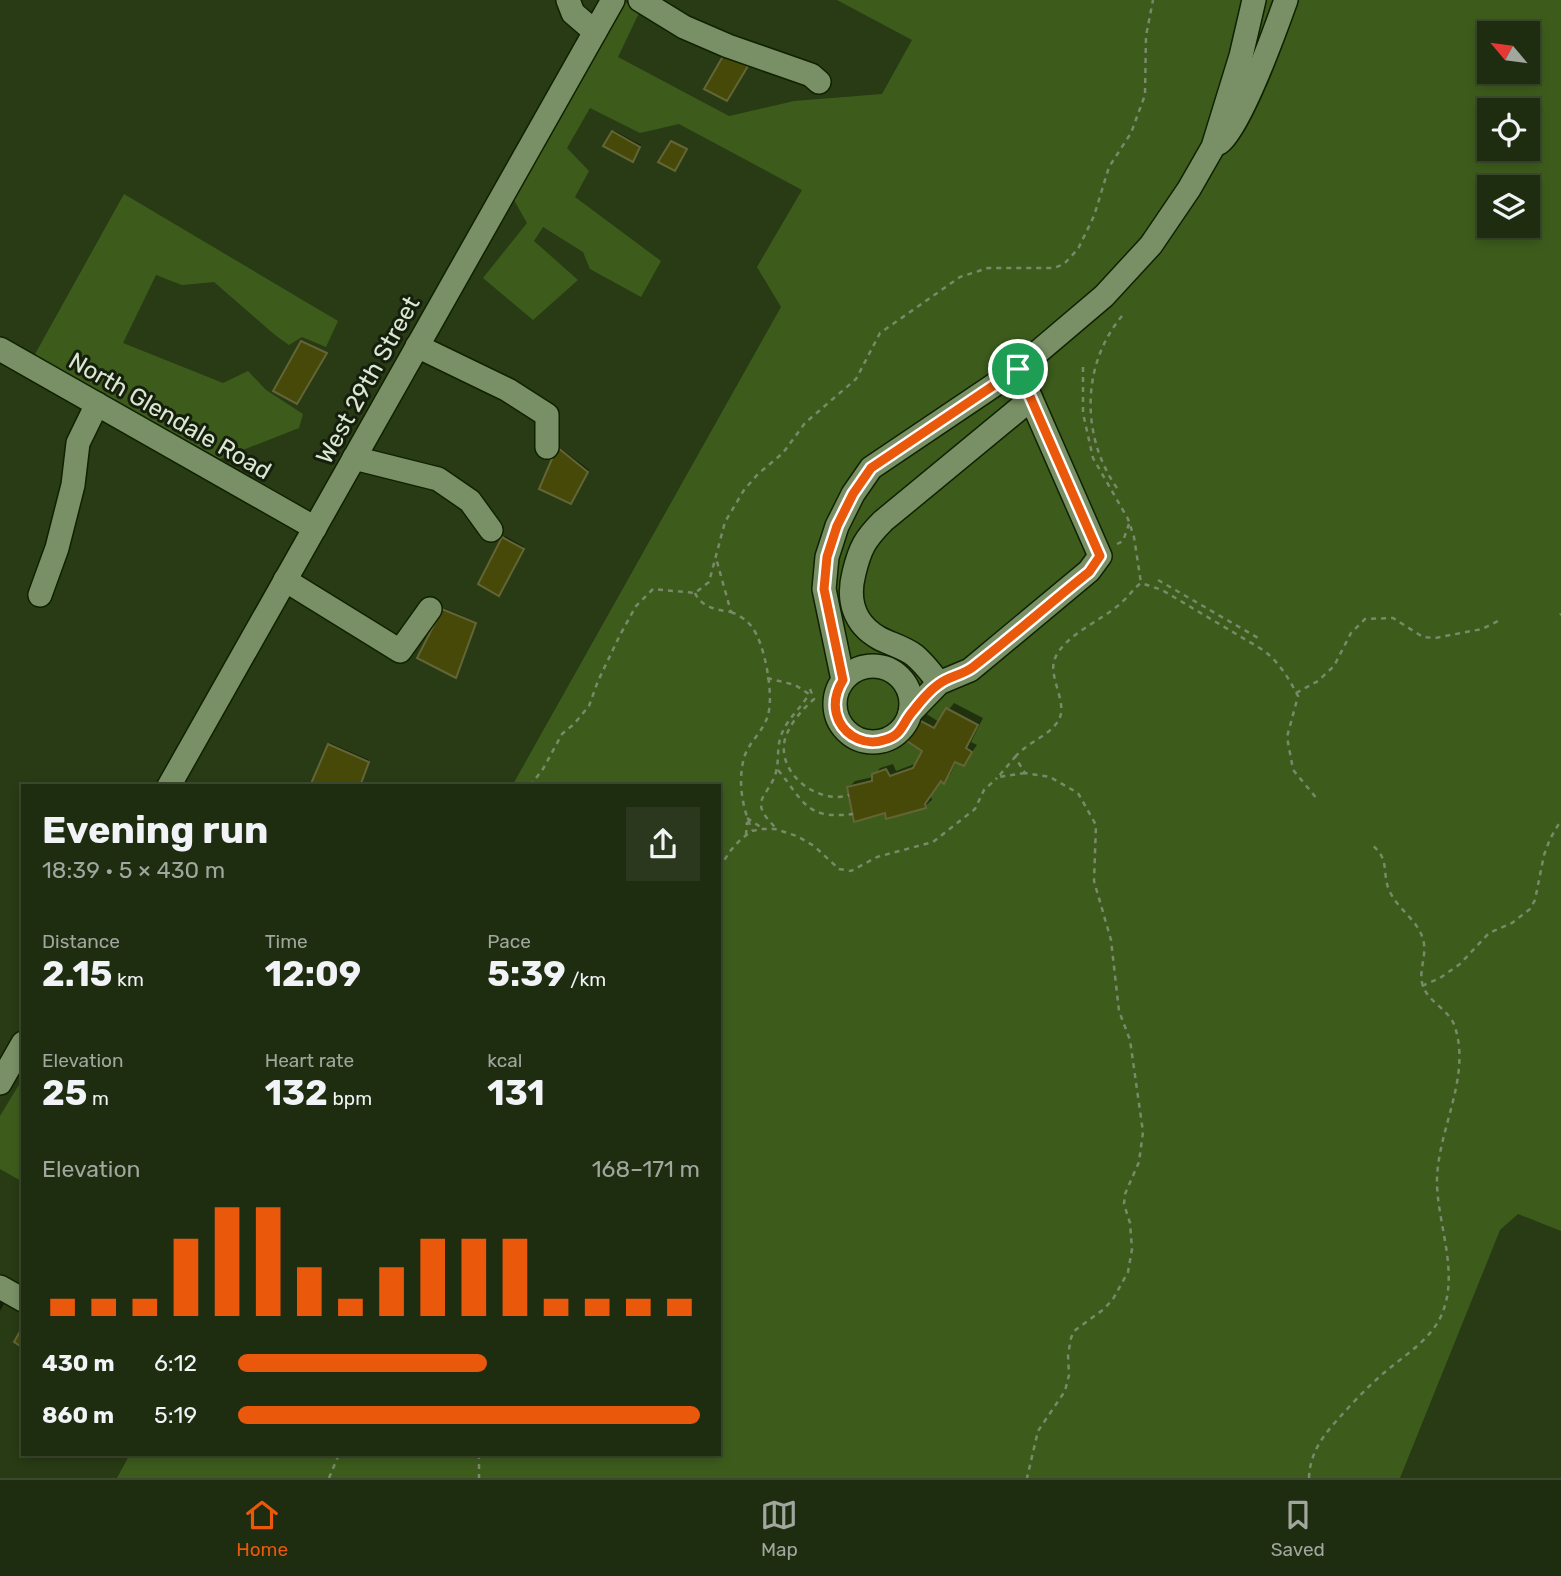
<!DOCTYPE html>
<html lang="en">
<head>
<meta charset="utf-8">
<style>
  body { margin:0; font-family:Rubik,sans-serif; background:#2b381d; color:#f1f3f6; height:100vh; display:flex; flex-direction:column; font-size:26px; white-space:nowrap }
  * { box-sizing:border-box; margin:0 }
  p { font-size:23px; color:#a1a79e }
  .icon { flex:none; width:38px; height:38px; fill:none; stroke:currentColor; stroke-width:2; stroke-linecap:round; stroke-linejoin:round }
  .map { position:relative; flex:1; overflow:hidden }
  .sheet { position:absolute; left:21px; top:784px; width:700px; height:672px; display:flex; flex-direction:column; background:#1e2c0f; border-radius:0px; box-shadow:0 4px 10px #0003,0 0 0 2px #3c482f }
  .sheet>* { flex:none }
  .needle { width:46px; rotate:299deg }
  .fabs { position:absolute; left:1477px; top:21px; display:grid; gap:14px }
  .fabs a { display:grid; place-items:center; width:63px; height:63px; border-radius:0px; background:#1e2c0f; box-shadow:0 4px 10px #0003,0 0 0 2px #3c482f; font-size:35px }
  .pin { position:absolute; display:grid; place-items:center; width:60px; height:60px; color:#fff; margin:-30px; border:4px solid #fff; border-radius:50%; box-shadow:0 2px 7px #0007 }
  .round { display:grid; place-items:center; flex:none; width:74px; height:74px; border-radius:0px; background:#2b381d }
  .headline { display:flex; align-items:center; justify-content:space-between; height:119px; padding:0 21px }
  h1 { font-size:38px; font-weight:700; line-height:52px }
  .figures { display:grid; grid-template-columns:repeat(3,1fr); gap:10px; height:119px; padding:7px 21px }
  .figures div { display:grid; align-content:center }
  .figures b { font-size:35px; font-weight:700 }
  .figures small { font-size:19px; font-weight:400 }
  .figures p { font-size:19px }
  .chart { height:196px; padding:14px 21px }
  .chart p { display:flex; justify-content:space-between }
  .chart svg { width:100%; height:126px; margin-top:7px; stroke:#ea580c; stroke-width:6 }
  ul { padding:0 21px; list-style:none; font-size:23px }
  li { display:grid; grid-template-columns:112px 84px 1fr; align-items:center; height:52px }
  li i { height:18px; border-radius:9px; background:#ea580c }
  .tabs { display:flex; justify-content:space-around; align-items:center; height:98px; border-top:2px solid #3c482f; background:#1e2c0f; font-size:19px; color:#a1a79e }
  .tabs a { display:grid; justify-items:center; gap:4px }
  .tabs .on { color:#ea580c }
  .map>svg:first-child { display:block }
  .green { fill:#3d5c1c; fill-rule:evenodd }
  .shadow { fill:#0007 }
  .building { fill:#474909; stroke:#636537; stroke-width:2 }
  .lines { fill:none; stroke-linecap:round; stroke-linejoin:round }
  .minor-casing { stroke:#102100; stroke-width:26 }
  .path { stroke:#79896a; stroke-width:2.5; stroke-dasharray:5 5; stroke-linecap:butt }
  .minor { stroke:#799066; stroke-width:23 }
  .route-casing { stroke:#fff; stroke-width:14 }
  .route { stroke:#ea580c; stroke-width:9 }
  .labels { text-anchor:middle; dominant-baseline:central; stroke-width:6; stroke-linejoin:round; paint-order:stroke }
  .street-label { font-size:24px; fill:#dbe7d1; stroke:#161f0e }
</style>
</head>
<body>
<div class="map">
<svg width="1561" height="1478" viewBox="0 0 1561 1478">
  <rect width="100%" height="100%" fill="#283b14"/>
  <g class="green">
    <path d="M623,0L639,13L618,57L729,116L794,101L882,94L912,40L837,0H1561V1231L1518,1214L1500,1230L1400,1478H117L130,1454H719V786H512L781,307L757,267L802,190L679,124L640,133L590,108L567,148L589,171L575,197L661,261L641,297L590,269L583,252L543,227L534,241L578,280L533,320L483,278L527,223L514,200ZM1489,33H1528V72H1489ZM1489,110H1528V149H1489ZM1489,187H1528V226H1489Z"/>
    <polygon points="124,194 338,321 326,347 302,337 289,345 275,335 214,282 182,285 156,275 123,343 223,383 248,371 266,390 303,414 299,428 220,459 34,356"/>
    <polygon points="23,1078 23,1182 0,1169 0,1116"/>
  </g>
  <g class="shadow">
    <polygon points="615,131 641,145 634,158 605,146"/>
    <polygon points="304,341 327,352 298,401 303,342"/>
    <polygon points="559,447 589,470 572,501 558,448"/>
    <polygon points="505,536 524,547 500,593 503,538"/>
    <polygon points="444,608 476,622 456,676 443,610"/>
    <polygon points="954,703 983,718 971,742 977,745 964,764 957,761 950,775 944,781 942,780 931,796 932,800 925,806 886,810 849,787 855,781 873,777 880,768 893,764 896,771 917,763 924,750 919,720 925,713 939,722"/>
    <polygon points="330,743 369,760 358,786 329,745"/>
    <polygon points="0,1290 9,1295 0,1311"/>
  </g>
  <g class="building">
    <polygon points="726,51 751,61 727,101 704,89"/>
    <polygon points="612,131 640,147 633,162 603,146"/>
    <polygon points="671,141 687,149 675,171 658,162"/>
    <polygon points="301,341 327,353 297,404 273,391"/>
    <polygon points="557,447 588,472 571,504 539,489"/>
    <polygon points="502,537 524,549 499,596 478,584"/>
    <polygon points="442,609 476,623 456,678 417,658"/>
    <polygon points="946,708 978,725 966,748 972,752 964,766 955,762 944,784 941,781 925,804 926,808 886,819 885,813 854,822 847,787 872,781 872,774 886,769 890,776 913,768 922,751 904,739 917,719 934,728"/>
    <polygon points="328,744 369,762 360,786 310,786"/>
    <polygon points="23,1326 23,1348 14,1342"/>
  </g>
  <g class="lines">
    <defs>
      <g id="minor">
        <polyline points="568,0 573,13 595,32"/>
        <polyline points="640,0 684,27 728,46 811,75 819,82"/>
        <path d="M1219,143C1240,129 1276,28 1286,0"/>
        <polyline points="417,346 508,390 547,415 547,447"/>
        <polyline points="0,349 315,528"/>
        <polyline points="354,458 438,479 470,501 491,530"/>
        <polyline points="285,580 400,651 430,609"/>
        <polyline points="40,595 57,548 73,485 78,443 97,404"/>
        <circle cx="873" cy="704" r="38"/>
        <polyline points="843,680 824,589 827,557 837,526 853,494 871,468 1018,369 1104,296 1151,245 1189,189 1213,147 1241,56 1254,0"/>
        <path d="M939,683C931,673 924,663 914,655C903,647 890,644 879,638C854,624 847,600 854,573C860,548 865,539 883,521L1031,399"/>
        <polyline points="910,713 939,683 970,670 1089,571 1100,556 1018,369"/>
        <polyline points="169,786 613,0"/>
        <polyline points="0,1083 23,1043"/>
        <polyline points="0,1287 23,1300"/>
      </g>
    </defs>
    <use href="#minor" class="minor-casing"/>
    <g class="path">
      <polyline points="1083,367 1083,413 1093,458 1128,519 1134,537 1141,583"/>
      <path d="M1117,488C1081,437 1081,365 1122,316"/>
      <polyline points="1117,544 1123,541 1129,524"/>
      <polyline points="1158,580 1260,639"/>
      <path d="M695,593C701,607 717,610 731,612L716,558"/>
      <path d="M731,612C739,615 747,620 752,627C765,644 774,695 768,715C763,733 746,744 743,762C738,785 743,809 752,830"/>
      <polyline points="1560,615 1561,614"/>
      <path d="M767,678L795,685L809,694C800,710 785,720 780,739C777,750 779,761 776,772C769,798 746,799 776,828"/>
      <path d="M810,689L814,699C802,710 790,723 785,739C776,774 819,805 849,795"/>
      <polyline points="1296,693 1318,681 1334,666 1351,633 1365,619 1393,618 1423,637 1435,638 1482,629 1498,621"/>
      <path d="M1015,757C1027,743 1046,737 1056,724C1071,707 1049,681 1054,661C1062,635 1104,620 1122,602C1129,596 1133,589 1141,583L1162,590L1258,647C1277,658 1288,677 1298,696L1287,737L1292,764L1294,771L1318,800"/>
      <path d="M778,770C804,801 805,820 853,814"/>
      <polyline points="1025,773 998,777 1015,757 1025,773 1050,777 1078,793 1096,825 1094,881 1111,940 1119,1011 1130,1040 1143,1132 1139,1162 1125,1194 1124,1204 1130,1223 1132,1249 1128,1272 1113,1299 1104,1309 1074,1331 1071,1338 1068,1355 1069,1375 1065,1391 1038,1431 1027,1478"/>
      <polyline points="530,786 543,769 562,734 574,724 589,706 598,681 620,635 636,606 653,589 695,593 709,582 725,522 744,490 758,474 783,453 805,423 856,379 880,333 960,277 988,268 1054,268 1064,264 1078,249 1094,216 1109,167 1131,133 1145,95 1146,36 1153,0"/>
      <polyline points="747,818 762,828"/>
      <polyline points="746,835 747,822"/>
      <polyline points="719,868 731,850 741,839 752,831 763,829 775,829 797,836 814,846 839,869 851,871 877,857 933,842 975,809 984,790 997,778"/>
      <polyline points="1422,986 1440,978 1460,964 1489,933 1512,923 1530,909 1535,900 1544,855 1550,839 1561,820"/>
      <polyline points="479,1454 479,1478"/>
      <polyline points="329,1478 339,1454"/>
      <path d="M1309,1478C1310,1447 1330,1428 1349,1407C1363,1392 1376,1379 1391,1367C1410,1352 1433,1336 1442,1314C1460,1270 1436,1222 1437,1178C1439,1127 1471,1077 1455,1027C1450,1010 1429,1003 1423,986C1418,973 1426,958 1424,944C1421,922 1399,911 1390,892C1381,874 1391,860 1372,845"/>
    </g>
    <use href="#minor" class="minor"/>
  </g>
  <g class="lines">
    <defs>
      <path id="route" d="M1018,369L1100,556L1089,572C1050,603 1012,637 973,667C963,675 949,676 939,684C930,690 920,702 913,711C902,723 903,735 884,740C866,746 847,737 839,721C832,706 835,693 843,680L824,589L827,557L837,526L853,494L871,468Z"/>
    </defs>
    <use href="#route" class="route-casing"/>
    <use href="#route" class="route"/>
  </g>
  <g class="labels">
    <g class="street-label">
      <text transform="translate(368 380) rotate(-61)">West 29th Street</text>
      <text transform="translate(170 416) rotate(30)">North Glendale Road</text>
    </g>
  </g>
</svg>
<div class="fabs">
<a><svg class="needle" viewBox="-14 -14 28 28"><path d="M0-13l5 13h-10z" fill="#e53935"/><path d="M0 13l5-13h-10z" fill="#a1a79e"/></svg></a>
<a><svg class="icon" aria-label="locate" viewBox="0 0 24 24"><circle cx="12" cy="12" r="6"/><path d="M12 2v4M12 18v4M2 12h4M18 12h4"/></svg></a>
<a><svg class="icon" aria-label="layers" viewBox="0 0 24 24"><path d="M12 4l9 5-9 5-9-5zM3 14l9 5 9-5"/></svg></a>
</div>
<div class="pin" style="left:1018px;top:369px;background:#1e9e55"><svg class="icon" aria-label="arrive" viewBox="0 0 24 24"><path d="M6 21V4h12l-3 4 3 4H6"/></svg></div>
<section class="sheet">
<div class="headline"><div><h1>Evening run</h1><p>18:39 · 5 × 430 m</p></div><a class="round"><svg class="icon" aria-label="share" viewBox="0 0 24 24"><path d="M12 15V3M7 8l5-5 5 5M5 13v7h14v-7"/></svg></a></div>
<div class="figures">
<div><p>Distance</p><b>2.15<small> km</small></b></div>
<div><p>Time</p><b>12:09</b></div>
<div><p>Pace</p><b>5:39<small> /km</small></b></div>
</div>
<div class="figures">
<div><p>Elevation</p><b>25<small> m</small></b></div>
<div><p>Heart rate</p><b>132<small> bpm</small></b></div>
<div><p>kcal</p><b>131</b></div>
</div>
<div class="chart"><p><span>Elevation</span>168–171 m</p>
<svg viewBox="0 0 160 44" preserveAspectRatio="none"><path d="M5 44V38M15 44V38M25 44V38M35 44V17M45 44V6M55 44V6M65 44V27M75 44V38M85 44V27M95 44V17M105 44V17M115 44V17M125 44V38M135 44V38M145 44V38M155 44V38"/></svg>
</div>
<ul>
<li><b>430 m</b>6:12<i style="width:54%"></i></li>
<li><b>860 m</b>5:19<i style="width:100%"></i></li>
</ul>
</section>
</div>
<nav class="tabs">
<a class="on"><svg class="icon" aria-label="home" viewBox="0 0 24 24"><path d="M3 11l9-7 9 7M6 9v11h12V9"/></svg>Home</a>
<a><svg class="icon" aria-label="map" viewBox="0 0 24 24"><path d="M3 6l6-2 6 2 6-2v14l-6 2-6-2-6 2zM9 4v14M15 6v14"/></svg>Map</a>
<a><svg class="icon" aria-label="saved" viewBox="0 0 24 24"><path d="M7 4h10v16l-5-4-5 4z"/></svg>Saved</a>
</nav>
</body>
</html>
